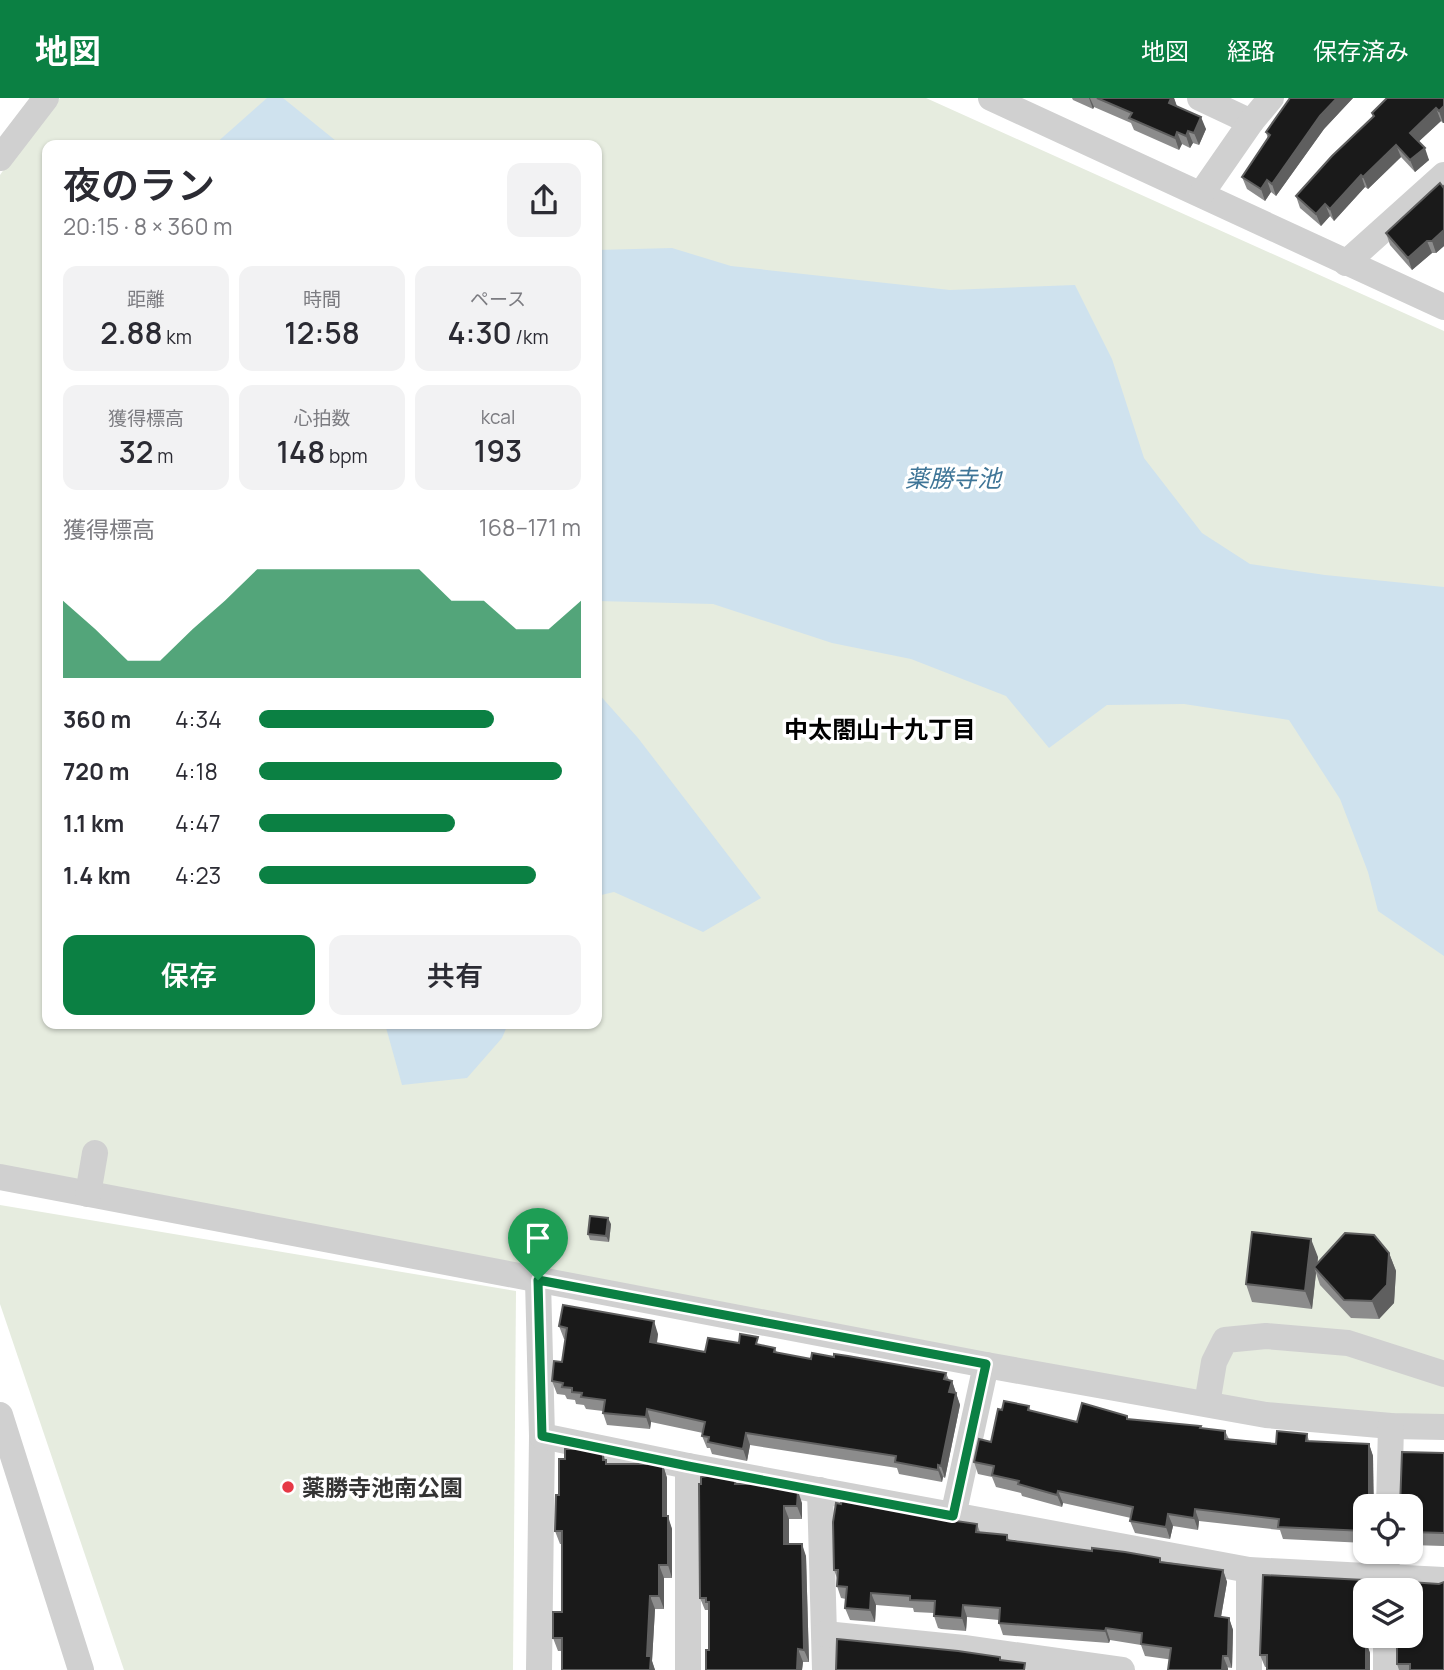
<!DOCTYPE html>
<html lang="ja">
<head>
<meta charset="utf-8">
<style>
  body { margin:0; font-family:Manrope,"Noto Sans JP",sans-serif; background:#f2f2f3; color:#2b2b33; height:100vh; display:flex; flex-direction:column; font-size:26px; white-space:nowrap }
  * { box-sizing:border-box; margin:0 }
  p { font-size:23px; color:#7c7c81 }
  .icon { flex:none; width:38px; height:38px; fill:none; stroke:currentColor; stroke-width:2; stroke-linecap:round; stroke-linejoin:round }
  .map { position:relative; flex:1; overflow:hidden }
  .side { position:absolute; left:42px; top:42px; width:560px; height:889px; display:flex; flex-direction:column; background:#fff; border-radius:14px; box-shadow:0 2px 5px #0004 }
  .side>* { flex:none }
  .controls { position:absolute; left:1353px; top:1396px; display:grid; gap:14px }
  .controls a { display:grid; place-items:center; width:70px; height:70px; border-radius:14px; background:#fff; box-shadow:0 2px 5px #0004; font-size:35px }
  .pin { position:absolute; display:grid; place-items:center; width:60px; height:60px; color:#fff; margin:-72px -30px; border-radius:50% 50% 50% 0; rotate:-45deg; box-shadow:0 0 7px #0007 }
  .pin .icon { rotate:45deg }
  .round { display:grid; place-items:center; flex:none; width:74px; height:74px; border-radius:14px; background:#f2f2f3 }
  .overview { display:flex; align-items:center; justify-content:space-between; height:119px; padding:0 21px }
  h1 { font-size:38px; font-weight:600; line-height:52px }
  .metrics { display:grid; grid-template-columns:repeat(3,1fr); gap:10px; height:119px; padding:7px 21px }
  .metrics div { display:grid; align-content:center; border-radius:14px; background:#f2f2f3; text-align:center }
  .metrics b { font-size:30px; font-weight:600 }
  .metrics small { font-size:19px; font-weight:400 }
  .metrics p { font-size:19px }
  .chart { height:196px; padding:14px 21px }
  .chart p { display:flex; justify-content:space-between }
  .chart svg { width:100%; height:126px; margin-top:7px; fill:#0b8043; opacity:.7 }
  .action { display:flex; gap:14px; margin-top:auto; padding:14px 21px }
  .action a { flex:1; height:80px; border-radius:14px; background:#0b8043; color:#fff; font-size:28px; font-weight:600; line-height:80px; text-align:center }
  .action a+a { background:#f2f2f3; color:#2b2b33 }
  ul { padding:0 21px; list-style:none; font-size:23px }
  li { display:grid; grid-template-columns:112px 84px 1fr; align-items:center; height:52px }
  li i { height:18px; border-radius:9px; background:#0b8043 }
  header { display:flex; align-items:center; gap:42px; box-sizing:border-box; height:98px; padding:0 35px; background:#0b8043; color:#fff }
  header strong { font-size:33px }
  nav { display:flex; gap:38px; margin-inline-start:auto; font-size:24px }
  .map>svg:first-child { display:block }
  .green { fill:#e6ecdf; fill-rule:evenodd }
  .water { fill:#cfe2ee }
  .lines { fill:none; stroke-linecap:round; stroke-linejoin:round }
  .minor { stroke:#d0d0d0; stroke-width:26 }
  .wall { fill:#8c8c8c }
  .shaded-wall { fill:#5f5f5f }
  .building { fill:#1a1a1a; stroke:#5f5f5f; stroke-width:2 }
  .route-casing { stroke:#fff; stroke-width:14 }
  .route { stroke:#0b8043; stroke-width:9 }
  .poi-dot { fill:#e63946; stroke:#fff; stroke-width:2.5 }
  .labels { text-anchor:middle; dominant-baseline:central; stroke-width:7; stroke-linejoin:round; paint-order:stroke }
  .poi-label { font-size:23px; font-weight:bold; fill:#333; stroke:#fff; text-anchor:start }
  .water-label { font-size:24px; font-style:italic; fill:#3f7597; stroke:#fff }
  .neighbourhood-label { font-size:24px; font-weight:bold; fill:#000; stroke:#fff }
</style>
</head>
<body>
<header>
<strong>地図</strong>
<nav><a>地図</a><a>経路</a><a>保存済み</a></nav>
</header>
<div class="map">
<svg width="1444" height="1572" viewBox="0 0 1444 1572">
  <rect width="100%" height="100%" fill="#fff"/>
  <g class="green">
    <path d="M60,0H926L1444,233V1331L1379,1330L0,1080V77L25,41ZM47,47H597V926H47Z"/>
    <polygon points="0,1107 516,1193 513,1572 124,1572 0,1206"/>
  </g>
  <g class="water">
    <polygon points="267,0 283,0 341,47 214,47"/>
    <polygon points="672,150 731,168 950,192 1075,187 1112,261 1144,360 1202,435 1250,466 1325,477 1444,489 1444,858 1378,813 1368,774 1340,701 1289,622 1184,606 1107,607 1049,650 1006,598 911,561 832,545 713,506 597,503 597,152"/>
    <polygon points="597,594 638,640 761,800 703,834 614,794 597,798"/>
    <polygon points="385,926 508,926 502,940 467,980 402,987"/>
  </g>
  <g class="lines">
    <g class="minor">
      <polyline points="991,0 1444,209"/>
      <polyline points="1200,0 1251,24"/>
      <polyline points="0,60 46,0"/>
      <polyline points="1201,96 1251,24 1271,0"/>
      <polyline points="1346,165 1444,77"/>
      <polyline points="0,1079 986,1267 1266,1317 1391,1328 1444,1329"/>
      <polyline points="88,1096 95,1055"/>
      <polyline points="538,1183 542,1338 539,1572"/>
      <polyline points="1207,1306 1214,1264 1225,1242 1266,1238 1348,1245 1444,1276"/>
      <polyline points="0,1317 81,1572"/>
      <polyline points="542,1338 688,1368 1249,1472 1444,1482"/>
      <polyline points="688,1368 688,1572"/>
      <polyline points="820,1392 825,1572"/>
      <polyline points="1389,1409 1391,1328"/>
      <polyline points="953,1418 986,1267"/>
      <polyline points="1386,1493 1387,1454"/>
      <polyline points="825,1536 964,1550 1122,1572"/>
      <polyline points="1386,1538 1386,1572"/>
      <polyline points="1249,1572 1249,1472"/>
    </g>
  </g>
  <g class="wall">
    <polygon points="1072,0 1174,0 1177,8 1206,31 1199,47 1193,45 1190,50 1182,46 1179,52 1134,32 1131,25 1094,9 1093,11 1073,2"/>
    <polygon points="1290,0 1353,0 1324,31 1276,98 1271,94 1265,103 1247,91 1242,79 1268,41 1266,34"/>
    <polygon points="1444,0 1443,25 1441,23 1418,44 1429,62 1415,74 1401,59 1368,91 1365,89 1334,123 1330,118 1321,128 1300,110 1296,98 1373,19 1372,15"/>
    <polygon points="1444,88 1444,148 1436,155 1432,155 1412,172 1390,147 1386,135"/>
    <polygon points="611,1126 609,1144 590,1142 588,1136"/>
    <polygon points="1389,1155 1396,1173 1394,1205 1379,1221 1351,1220 1320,1187 1316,1175 1312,1211 1252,1204 1246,1186 1318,1159 1317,1165"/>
    <polygon points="559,1228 658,1236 657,1245 705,1254 739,1245 760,1247 775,1250 777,1255 811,1261 834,1259 946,1275 949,1282 952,1283 960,1307 945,1380 943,1379 942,1384 899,1376 897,1370 750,1347 747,1363 712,1356 710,1350 707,1350 702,1338 703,1335 651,1324 650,1331 607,1327 603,1315 603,1313 586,1311 584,1307 576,1306 575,1302 567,1301 565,1297 557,1296 552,1283 562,1264 566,1241 564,1241"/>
    <polygon points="1029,1308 1030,1313 1077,1324 1129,1321 1201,1328 1201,1330 1225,1333 1229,1341 1276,1346 1307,1336 1309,1343 1369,1346 1373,1358 1365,1409 1365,1445 1283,1441 1280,1432 1199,1423 1198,1432 1173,1428 1170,1441 1135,1435 1130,1423 1131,1420 1063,1405 1062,1409 1022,1398 1021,1395 996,1389 992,1379 978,1376 974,1364 991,1344 1002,1312"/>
    <polygon points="603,1355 607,1366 663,1367 667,1380 667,1418 672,1431 672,1480 664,1480 664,1511 655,1511 652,1563 655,1572 562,1572 562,1553 558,1553 553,1540 562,1514 562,1446 560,1446 555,1433 559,1397 565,1361"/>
    <polygon points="1444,1355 1444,1448 1410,1447 1410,1409"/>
    <polygon points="738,1386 802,1405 802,1421 789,1421 789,1446 806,1458 809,1564 803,1564 802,1572 706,1572 709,1552 709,1512 705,1512 700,1500"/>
    <polygon points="841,1406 922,1416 923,1418 977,1426 980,1434 1007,1437 1009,1442 1223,1472 1227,1484 1221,1519 1229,1520 1233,1532 1232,1570 1145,1558 1141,1547 1110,1542 1109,1545 1003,1537 999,1525 999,1522 967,1519 966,1533 941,1531 938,1530 934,1518 934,1515 914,1514 913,1510 876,1507 875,1524 850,1522 845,1510 846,1501 841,1500 837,1488 837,1480 834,1472"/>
    <polygon points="1364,1482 1368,1493 1365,1493 1365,1543 1370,1555 1265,1569 1260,1557"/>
    <polygon points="1439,1486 1444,1572 1399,1572 1397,1566 1409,1488"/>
  </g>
  <g class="shaded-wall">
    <polygon points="1089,0 1090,0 1094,9 1093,11"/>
    <polygon points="1171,0 1174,0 1177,9 1169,5"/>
    <polygon points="1337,0 1353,0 1324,31 1276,98 1272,86 1320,18"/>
    <polygon points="1444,8 1444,25 1443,25 1439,13"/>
    <polygon points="1436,10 1441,23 1415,47 1410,35"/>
    <polygon points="1201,19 1206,31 1199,47 1194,35"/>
    <polygon points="1188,33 1193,45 1190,50 1186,38"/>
    <polygon points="1177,34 1182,46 1179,52 1175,40"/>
    <polygon points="1396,47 1401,59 1368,91 1363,79"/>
    <polygon points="1425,50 1429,62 1415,74 1410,62"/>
    <polygon points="1361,77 1365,89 1334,123 1330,111"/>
    <polygon points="1267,82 1271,94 1265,103 1261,91"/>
    <polygon points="1325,106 1330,118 1321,128 1316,116"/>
    <polygon points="1444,132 1444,148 1436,155 1432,143"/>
    <polygon points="1427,143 1432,155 1412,172 1408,160"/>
    <polygon points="608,1120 611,1126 609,1144 606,1138"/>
    <polygon points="1311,1141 1318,1159 1317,1172 1314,1169 1316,1175 1312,1211 1305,1193"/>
    <polygon points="1389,1155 1396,1173 1394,1205 1379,1221 1372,1203"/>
    <polygon points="654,1223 658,1236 655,1256 650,1244"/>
    <polygon points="952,1283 960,1307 945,1380 941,1368 949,1294"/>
    <polygon points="647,1311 651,1324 650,1331 646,1319"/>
    <polygon points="746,1335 750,1347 747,1363 743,1351"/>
    <polygon points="1369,1346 1373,1358 1374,1409 1369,1409"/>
    <polygon points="663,1367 667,1380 667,1431 663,1418"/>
    <polygon points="938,1367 943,1379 942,1384 938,1372"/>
    <polygon points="798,1393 802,1405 802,1421 797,1408"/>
    <polygon points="1058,1393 1063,1405 1062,1409 1057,1397"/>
    <polygon points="784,1408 789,1421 789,1458 784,1446"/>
    <polygon points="1195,1411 1199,1423 1198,1432 1194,1420"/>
    <polygon points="1168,1416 1173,1428 1170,1441 1166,1429"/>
    <polygon points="668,1418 672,1431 672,1480 668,1467"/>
    <polygon points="802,1446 806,1458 809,1564 804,1552"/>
    <polygon points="659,1467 664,1480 664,1511 659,1498"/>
    <polygon points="1223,1472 1227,1484 1219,1530 1215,1518"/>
    <polygon points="1364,1482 1368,1493 1365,1493 1365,1504"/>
    <polygon points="871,1495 876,1507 875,1524 870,1512"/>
    <polygon points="650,1498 655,1511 652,1563 655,1572 650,1572 647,1558"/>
    <polygon points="1360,1504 1365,1516 1365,1555 1360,1543"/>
    <polygon points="963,1507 967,1519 966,1533 962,1520"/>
    <polygon points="1229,1520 1233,1532 1232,1570 1228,1558"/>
    <polygon points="1106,1530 1110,1542 1109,1545 1105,1533"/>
    <polygon points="1366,1543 1370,1555 1370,1572 1366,1572"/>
    <polygon points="798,1551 803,1564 802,1572 797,1572"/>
    <polygon points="1223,1558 1228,1570 1228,1572 1222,1572"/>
  </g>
  <g class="building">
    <polygon points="1097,0 1171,0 1169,5 1201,19 1194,35 1188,33 1186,38 1177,34 1175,40 1129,20 1132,15"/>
    <polygon points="1290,0 1337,0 1320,18 1272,86 1267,82 1261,91 1242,79 1270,37 1266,34"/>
    <polygon points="1387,0 1444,0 1444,8 1439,13 1436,10 1410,35 1425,50 1410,62 1396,47 1363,79 1361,77 1330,111 1325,106 1316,116 1296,98 1332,58 1374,18 1372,15"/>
    <polygon points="1440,85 1443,89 1444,88 1444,132 1432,143 1427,143 1408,160 1386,135"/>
    <polygon points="590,1118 608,1120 606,1138 588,1136"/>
    <polygon points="1252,1134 1311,1141 1305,1193 1246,1186"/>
    <polygon points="1345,1135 1374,1137 1389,1155 1387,1187 1372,1203 1344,1202 1314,1169"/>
    <polygon points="563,1207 654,1223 650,1244 705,1254 708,1240 739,1245 740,1236 758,1239 756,1246 775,1250 774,1254 811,1261 812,1255 834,1259 834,1256 848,1258 946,1275 944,1281 952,1283 949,1294 956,1295 941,1368 938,1367 938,1372 895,1364 896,1358 746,1335 743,1351 708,1344 709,1339 702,1338 705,1324 647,1311 646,1319 603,1315 605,1302 581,1299 582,1295 572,1294 572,1290 562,1289 563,1285 552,1283 554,1263 562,1264 567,1230 559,1228"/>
    <polygon points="1004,1303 1029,1308 1028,1312 1077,1324 1082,1305 1127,1318 1127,1321 1201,1328 1200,1330 1225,1333 1225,1341 1276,1346 1277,1333 1307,1336 1306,1343 1369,1346 1369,1409 1365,1409 1365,1433 1278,1429 1279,1421 1195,1411 1194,1420 1168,1416 1166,1429 1130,1423 1133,1409 1058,1393 1057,1397 1018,1386 1019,1383 992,1377 994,1368 974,1364 979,1341 991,1344 998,1311 1002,1312"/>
    <polygon points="565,1351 586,1351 603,1355 603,1362 606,1362 606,1366 646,1366 646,1364 663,1367 663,1418 668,1418 668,1467 659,1467 659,1498 650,1498 647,1558 651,1558 650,1572 562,1572 562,1540 553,1540 553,1514 562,1514 562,1433 555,1433 556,1397 559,1397 559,1361 565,1361"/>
    <polygon points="1402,1354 1444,1355 1444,1435 1410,1434 1410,1409 1400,1409"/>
    <polygon points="712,1377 736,1381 735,1386 764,1386 798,1393 797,1408 784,1408 784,1446 802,1446 804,1552 798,1551 797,1572 706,1572 706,1552 709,1552 709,1504 706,1504 706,1500 700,1500 699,1386 701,1386 701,1379"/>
    <polygon points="842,1401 922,1416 922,1418 977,1426 976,1434 1007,1437 1007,1442 1092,1453 1092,1450 1125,1454 1160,1460 1160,1464 1223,1472 1215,1518 1229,1520 1228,1558 1223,1558 1222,1572 1168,1572 1171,1550 1141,1546 1142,1535 1106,1530 1105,1533 999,1525 1000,1510 963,1507 962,1520 937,1518 934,1518 935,1503 910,1502 910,1498 871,1495 870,1512 845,1510 847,1489 837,1488 838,1472 834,1472 833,1424 836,1405 841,1406"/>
    <polygon points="1263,1477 1364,1482 1365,1504 1360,1504 1360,1543 1366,1543 1366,1572 1267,1572 1267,1557 1260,1557"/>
    <polygon points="1409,1484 1439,1486 1444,1484 1444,1572 1410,1572 1410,1566 1397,1566 1397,1538 1410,1538 1410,1493 1397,1493 1397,1488 1409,1488"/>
    <polygon points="837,1541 958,1553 1000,1559 1000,1562 1025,1565 1024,1572 836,1572"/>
  </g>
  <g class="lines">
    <defs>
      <polygon id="route" points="538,1182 986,1266 953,1418 688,1368 542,1338"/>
    </defs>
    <use href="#route" class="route-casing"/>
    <use href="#route" class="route"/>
  </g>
  <circle class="poi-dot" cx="288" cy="1389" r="7"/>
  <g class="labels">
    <g class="poi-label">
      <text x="302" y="1389">薬勝寺池南公園</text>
    </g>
    <g class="water-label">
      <text x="953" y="379">薬勝寺池</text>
    </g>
    <g class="neighbourhood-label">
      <text x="880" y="630">中太閤山十九丁目</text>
    </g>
  </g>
</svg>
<div class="controls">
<a><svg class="icon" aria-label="locate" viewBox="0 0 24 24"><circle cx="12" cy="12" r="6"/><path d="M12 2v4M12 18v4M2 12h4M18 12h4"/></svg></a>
<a><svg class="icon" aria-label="layers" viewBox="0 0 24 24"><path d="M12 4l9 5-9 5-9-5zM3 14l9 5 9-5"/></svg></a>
</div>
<div class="pin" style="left:538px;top:1182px;background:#1e9e55"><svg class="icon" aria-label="arrive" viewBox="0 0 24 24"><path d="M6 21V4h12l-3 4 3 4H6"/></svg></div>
<section class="side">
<div class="overview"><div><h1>夜のラン</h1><p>20:15 · 8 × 360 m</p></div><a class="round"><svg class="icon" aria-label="share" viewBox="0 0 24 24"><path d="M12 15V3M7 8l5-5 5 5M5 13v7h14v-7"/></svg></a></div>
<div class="metrics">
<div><p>距離</p><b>2.88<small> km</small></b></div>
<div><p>時間</p><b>12:58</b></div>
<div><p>ペース</p><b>4:30<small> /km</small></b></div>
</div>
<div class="metrics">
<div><p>獲得標高</p><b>32<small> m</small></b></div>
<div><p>心拍数</p><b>148<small> bpm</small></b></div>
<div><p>kcal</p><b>193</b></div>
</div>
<div class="chart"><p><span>獲得標高</span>168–171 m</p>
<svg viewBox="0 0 160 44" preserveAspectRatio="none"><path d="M0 44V17L10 27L20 38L30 38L40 27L50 17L60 6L70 6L80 6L90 6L100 6L110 6L120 17L130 17L140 27L150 27L160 17V44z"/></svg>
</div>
<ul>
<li><b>360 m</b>4:34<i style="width:73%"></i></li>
<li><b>720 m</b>4:18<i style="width:94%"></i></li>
<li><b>1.1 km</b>4:47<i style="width:61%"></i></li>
<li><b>1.4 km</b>4:23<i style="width:86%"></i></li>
</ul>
<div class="action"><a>保存</a><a>共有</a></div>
</section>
</div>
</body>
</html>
